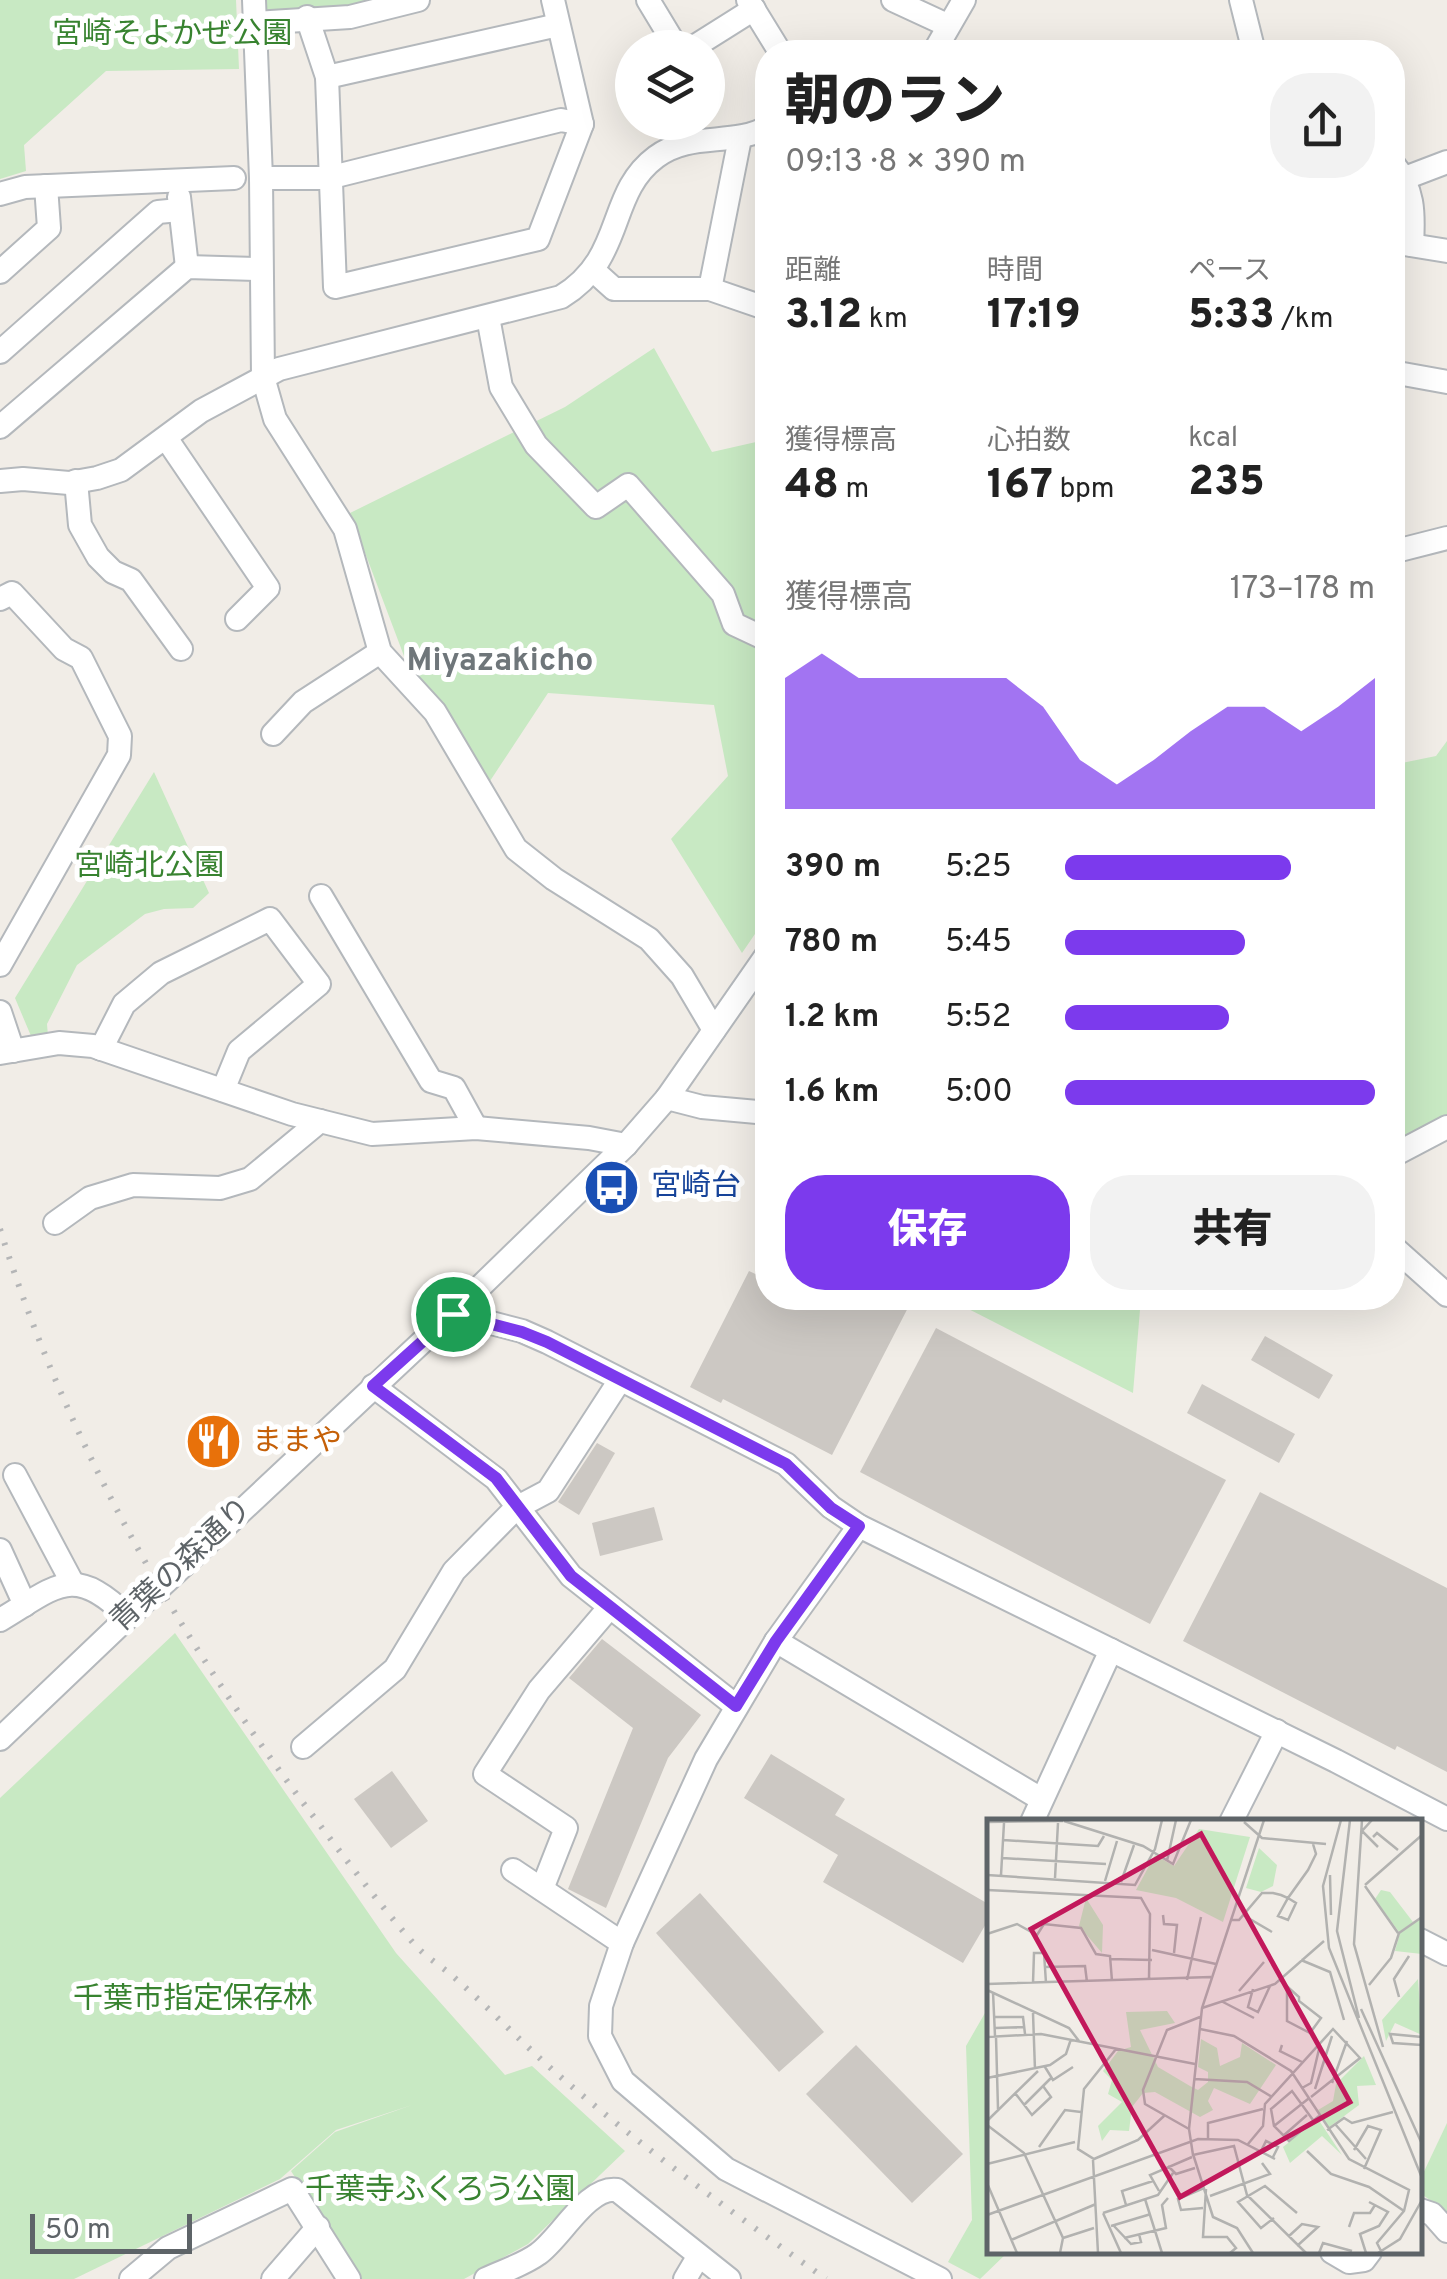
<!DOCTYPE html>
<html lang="ja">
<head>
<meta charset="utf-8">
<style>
  body { margin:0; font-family:Overpass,"Noto Sans JP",sans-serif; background:#f2f2f2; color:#222; height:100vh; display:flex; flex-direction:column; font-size:38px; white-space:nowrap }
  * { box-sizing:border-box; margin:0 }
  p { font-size:32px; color:#767676 }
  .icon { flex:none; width:55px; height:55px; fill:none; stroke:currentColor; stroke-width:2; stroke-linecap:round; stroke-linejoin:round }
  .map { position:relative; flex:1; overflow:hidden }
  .drawer { position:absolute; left:755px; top:40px; width:650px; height:1270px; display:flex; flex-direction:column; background:#fff; border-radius:40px; box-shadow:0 10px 40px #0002 }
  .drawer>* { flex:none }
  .controls { position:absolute; left:615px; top:30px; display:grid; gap:20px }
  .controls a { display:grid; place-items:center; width:110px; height:110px; border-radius:50%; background:#fff; box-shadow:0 10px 40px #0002; font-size:50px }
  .scale { position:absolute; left:30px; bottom:25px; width:162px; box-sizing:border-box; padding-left:10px; border:5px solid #5e6468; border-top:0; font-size:28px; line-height:35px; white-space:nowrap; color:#5e6468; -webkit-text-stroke:8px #fff; paint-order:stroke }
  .pin { position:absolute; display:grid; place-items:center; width:85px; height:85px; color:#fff; margin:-42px; border:5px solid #fff; border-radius:50%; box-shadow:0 2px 10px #0007 }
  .round { display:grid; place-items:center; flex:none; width:105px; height:105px; border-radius:40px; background:#f2f2f2 }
  .headline { display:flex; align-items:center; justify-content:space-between; height:170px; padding:0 30px }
  h1 { font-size:55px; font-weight:800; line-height:75px }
  .metrics { display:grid; grid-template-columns:repeat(3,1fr); gap:15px; height:170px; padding:10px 30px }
  .metrics div { display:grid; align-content:center }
  .metrics b { font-size:42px; font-weight:800 }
  .metrics small { font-size:28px; font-weight:400 }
  .metrics p { font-size:28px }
  .chart { height:280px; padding:20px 30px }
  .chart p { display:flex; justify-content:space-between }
  .chart svg { width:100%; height:180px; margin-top:10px; fill:#7c3aed; opacity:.7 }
  .action { display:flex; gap:20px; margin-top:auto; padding:20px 30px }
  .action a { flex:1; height:115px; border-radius:40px; background:#7c3aed; color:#fff; font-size:40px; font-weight:800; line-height:115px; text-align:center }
  .action a+a { background:#f2f2f2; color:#222 }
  ul { padding:0 30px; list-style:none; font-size:32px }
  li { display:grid; grid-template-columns:160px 120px 1fr; align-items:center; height:75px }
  li i { height:25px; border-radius:12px; background:#7c3aed }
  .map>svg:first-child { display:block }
  .green { fill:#c8e9c3 }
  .building { fill:#ccc8c3 }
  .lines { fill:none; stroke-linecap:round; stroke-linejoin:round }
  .minor-casing { stroke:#b4b8bc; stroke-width:26 }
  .minor { stroke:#fff; stroke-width:22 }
  .rail { stroke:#b5b6b7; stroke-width:6; stroke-dasharray:2.5 12; stroke-linecap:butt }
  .minor-bridge-casing { stroke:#b4b8bc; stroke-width:26; stroke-linecap:butt }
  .minor-bridge { stroke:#fff; stroke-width:22 }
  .route-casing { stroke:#fff; stroke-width:20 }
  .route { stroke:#7c3aed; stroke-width:12 }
  .labels { text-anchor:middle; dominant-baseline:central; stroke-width:10; stroke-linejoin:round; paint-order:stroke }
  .park-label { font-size:30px; fill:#388330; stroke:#fff }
  .transit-label { font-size:30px; fill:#164399; stroke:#fff; text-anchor:start }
  .food-label { font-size:30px; fill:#c56008; stroke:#fff; text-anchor:start }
  .street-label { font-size:30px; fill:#5e6468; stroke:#fff }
  .neighbourhood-label { font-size:32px; font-weight:bold; fill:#6f767a; stroke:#fff }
  .inset-road { fill:none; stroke:#b2b2b0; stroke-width:2.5 }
  .view { fill:#c2185b; fill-opacity:0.15; stroke:#c2185b; stroke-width:5 }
  .inset-edge { fill:none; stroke:#5e6468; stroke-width:5 }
</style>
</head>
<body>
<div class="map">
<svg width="1447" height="2279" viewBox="0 0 1447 2279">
  <rect width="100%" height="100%" fill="#f1ede7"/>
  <g class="green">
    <polygon points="0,0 236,0 239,69 106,71 24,145 26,171 0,179"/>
    <polygon points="264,0 395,0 357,9 265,11"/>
    <polygon points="654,348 712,452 756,442 768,465 768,915 742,953 671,839 728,776 714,705 548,693 490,781 404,656 350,513 565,407"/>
    <polygon points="1447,741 1447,1118 1393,1143 1392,765 1436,756"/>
    <polygon points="154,772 209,893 193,908 164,909 145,914 77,965 47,1024 48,1036 31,1036 15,998"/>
    <polygon points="947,1298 1141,1298 1133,1393"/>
    <polygon points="175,1633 396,1953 505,2075 532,2066 625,2151 528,2244 464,2279 360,2279 291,2171 335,2132 412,2105 336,2130 280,2179 74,2279 0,2279 0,1798"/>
    <polygon points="989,2006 989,2252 1008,2252 980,2279 948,2262 972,2220 966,2046"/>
    <polygon points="1447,2123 1447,2212 1420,2193 1420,2180"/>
  </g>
  <g class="building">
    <polygon points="749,1271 768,1280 768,1298 913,1298 832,1455 723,1399 721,1403 690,1387"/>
    <polygon points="936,1328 1226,1480 1150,1624 860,1472"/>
    <polygon points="1265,1336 1333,1375 1319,1399 1251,1360"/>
    <polygon points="1202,1384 1295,1434 1279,1463 1187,1413"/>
    <polygon points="597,1443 615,1453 579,1515 558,1502"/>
    <polygon points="1260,1492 1447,1588 1447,1772 1397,1746 1395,1750 1183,1641"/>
    <polygon points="654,1507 663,1540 600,1556 592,1523"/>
    <polygon points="602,1639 701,1715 668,1758 606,1908 568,1889 633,1728 569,1678"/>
    <polygon points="771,1754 845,1799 835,1815 990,1905 990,1917 963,1963 823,1882 838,1855 744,1798"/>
    <polygon points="392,1771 428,1821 391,1848 354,1799"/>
    <polygon points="700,1893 824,2032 779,2072 656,1933"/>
    <polygon points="856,2045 963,2154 912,2203 806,2094"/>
  </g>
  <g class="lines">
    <defs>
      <g id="minor">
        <polyline points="254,0 261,178 263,377 275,419 345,529 380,652 435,712 516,849 554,879 649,939 682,976 714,1030"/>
        <polyline points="648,0 677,48"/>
        <polyline points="748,0 780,52"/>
        <polyline points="893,0 947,25"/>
        <polyline points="1241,0 1254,52"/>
        <polyline points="307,17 327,77 335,287 538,239 582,124 553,0"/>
        <polyline points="255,23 350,17 418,0"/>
        <polyline points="692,48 754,9"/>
        <polyline points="934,52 964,0"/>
        <polyline points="327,77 558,25"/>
        <path d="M1392,162C1414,189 1414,212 1412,245"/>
        <polyline points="261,178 328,178 561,120 582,124"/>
        <polyline points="1405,178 1447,162"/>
        <polyline points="0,194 25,187 234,178"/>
        <polyline points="179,197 187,267"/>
        <polyline points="1392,242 1447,251"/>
        <polyline points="594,271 614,289 710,289 768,309"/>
        <polyline points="0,272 49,228 46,186"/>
        <polyline points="710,289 740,138"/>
        <polyline points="488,317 501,387 536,445 596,507 628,485 723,594 734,624 768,640"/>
        <polyline points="0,352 158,212 179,210"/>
        <polyline points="1392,372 1447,382"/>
        <polyline points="0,427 187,267 260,269"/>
        <polyline points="166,438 268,588 237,619"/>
        <path d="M0,481L23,479L69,483L97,478L121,470L201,411L279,369L561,297C626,258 606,194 656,157C691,131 732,147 768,127"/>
        <polyline points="76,481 80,525 98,557 113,572 131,580 181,649"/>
        <polyline points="1392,552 1447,538"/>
        <polyline points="0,599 12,593 64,649 81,658 120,736 119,755 0,965"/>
        <polyline points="273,734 303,702 380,652"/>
        <polyline points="321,896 431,1081 454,1088 476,1128"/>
        <polyline points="0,1012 13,1051"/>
        <polyline points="101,1049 124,1004 161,973 270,919 319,984 239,1051 223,1090"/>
        <polyline points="0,1053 59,1043 93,1046 292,1114 372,1134 476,1128 589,1138 626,1145"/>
        <polyline points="667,1098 702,1107 768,1113"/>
        <polyline points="1392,1156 1447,1127"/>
        <polyline points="55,1223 90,1198 133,1185 220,1188 250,1179 320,1121"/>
        <polyline points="1392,1246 1447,1295"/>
        <polyline points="453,1313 522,1331 547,1342 786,1464 831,1507 859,1526 1336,1761 1447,1819"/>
        <polyline points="373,1386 496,1479 571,1576 736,1706"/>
        <polyline points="15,1475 73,1584"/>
        <polyline points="859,1526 776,1641 706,1759 622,1943 601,2006 600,2036 623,2081 726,2169 940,2279"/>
        <polyline points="0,1550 25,1605"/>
        <polyline points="185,1564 453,1313 626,1145 667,1098 768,953"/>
        <path d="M0,1620C57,1586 73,1563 128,1617L0,1739"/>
        <polyline points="776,1641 1041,1799"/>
        <polyline points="303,1747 395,1669 454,1571 516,1508 548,1491 620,1380"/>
        <polyline points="1032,1822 1111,1650"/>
        <polyline points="1231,1822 1277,1731"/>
        <polyline points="513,1870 622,1943"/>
        <polyline points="542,1889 566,1828 485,1774 539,1690 609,1608"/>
        <polyline points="1420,1940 1447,1954"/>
        <polyline points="1420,2210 1432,2214 1447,2231"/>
        <polyline points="1332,2252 1349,2262 1364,2260 1370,2252"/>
        <polyline points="131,2279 168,2248 292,2189 349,2279"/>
        <polyline points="273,2279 318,2227"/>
        <path d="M486,2279C503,2271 523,2265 538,2254C561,2238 587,2186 617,2190L729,2279"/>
        <polyline points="685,2279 698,2257"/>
      </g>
    </defs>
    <use href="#minor" class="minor-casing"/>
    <use href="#minor" class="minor"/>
    <path class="rail" d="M0,1229C67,1443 174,1630 307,1808C342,1854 377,1902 415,1945C427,1958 443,1967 456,1979C490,2009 521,2042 555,2072C641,2147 733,2213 826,2279"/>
    <defs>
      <polyline id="minor-bridge" points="128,1617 185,1564"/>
    </defs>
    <use href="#minor-bridge" class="minor-bridge-casing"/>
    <use href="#minor-bridge" class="minor-bridge"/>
  </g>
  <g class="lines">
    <defs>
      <polygon id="route" points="453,1314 522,1332 547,1342 786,1464 831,1508 859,1526 776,1641 736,1706 571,1576 496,1478 373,1386"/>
    </defs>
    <use href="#route" class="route-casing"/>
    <use href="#route" class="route"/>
  </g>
  <defs>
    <symbol id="bus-disc" viewBox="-11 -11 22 22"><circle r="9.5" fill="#1a4fb4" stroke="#fff"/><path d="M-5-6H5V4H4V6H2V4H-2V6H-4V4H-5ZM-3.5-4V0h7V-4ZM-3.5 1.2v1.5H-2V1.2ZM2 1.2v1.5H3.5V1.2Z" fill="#fff"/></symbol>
    <symbol id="restaurant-disc" viewBox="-11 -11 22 22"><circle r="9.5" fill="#e8710a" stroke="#fff"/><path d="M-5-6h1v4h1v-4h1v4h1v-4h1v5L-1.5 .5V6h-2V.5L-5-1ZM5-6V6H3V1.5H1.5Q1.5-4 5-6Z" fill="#fff"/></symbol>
  </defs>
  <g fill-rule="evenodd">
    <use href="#bus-disc" x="580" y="1156" width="63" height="63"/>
    <use href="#restaurant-disc" x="182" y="1410" width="63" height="63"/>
  </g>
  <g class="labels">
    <g class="park-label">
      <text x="172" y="35">宮崎そよかぜ公園</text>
      <text x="149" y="867">宮崎北公園</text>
      <text x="193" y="2000">千葉市指定保存林</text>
      <text x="440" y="2191">千葉寺ふくろう公園</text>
    </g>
    <g class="transit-label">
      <text x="651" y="1187">宮崎台</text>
    </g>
    <g class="food-label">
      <text x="252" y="1442">ままや</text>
    </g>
    <g class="street-label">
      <text transform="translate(182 1566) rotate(-43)">青葉の森通り</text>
    </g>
    <g class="neighbourhood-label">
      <text x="500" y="662">Miyazakicho</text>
    </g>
  </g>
  <g transform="translate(987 1819)">
    <rect width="435" height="435" fill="#f1ede7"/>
    <path d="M212,10L263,18L236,103L189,79L149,71L168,36L187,47ZM272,29L290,46L286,67L274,73L259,69ZM394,71L403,73L426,103L412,113L388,80ZM99,79L116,106L115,134L92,107ZM435,99V135L408,132L413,114ZM431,160L435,216L408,204L399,222L395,201ZM180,192L188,204L153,211L171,248L203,267L211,271L221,263V253L211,248L214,220L230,229L233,247L253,238L255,224L289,246L263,285L227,269L221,282L226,291L213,298L168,273L156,274L145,288L142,312L123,311L115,322L111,307L135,283L121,275L125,261L116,252L131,232L144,228L139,193ZM377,237L389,266L370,267L372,286L341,309L331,291L346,282L349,265ZM331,300L355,336L335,317L303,344L296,328Z" fill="#c8e9c3"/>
    <path class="inset-road" d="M277,1L215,189L202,310L206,336L247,327L260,376L319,434M354,1L336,67L342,129L435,359M363,1L350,112L372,199M375,1L367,125L396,228M385,1L375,12L391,28M77,2L156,27L186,45L204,1M0,3L76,2M257,3L275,19L339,25M386,18L390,14L411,31M16,21L111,27L117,17M15,39L119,45M180,42L189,1M0,56L148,66L168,30L175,1M14,56L17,4M343,56L344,96M68,59L71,4M118,62L130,22M134,63L147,26M378,66L435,16M378,67L411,114M0,71L154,79L163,95L162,160M176,96L177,105L190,106L187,134M256,96L285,113M243,101H252L275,74H286L294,76L301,79L309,84L301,101L291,97L301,79L321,51L329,35L326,25M0,115L30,105L50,116L57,105L94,109L109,135L123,137L125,162M165,131L229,145M123,140L165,141M314,141L343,153L357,201M58,148L98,147L100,163M200,161L214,98M293,161L312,178V182L334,199L323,214L300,202V167M46,164L47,134H57L59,164M0,165L224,158M382,166L404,139L412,114L435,98M266,170L261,188L271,193L283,167M0,171L82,209L92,222M252,172L277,143M6,173L8,217M412,178L407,160L422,137M234,182L267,199M215,189L288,165L337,122M374,190L435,325M46,194L48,251M7,198H36L38,215M8,209L38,208M213,210L247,217L304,252L362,340L422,371L417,392L390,424L394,432M0,218L54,215L208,245M9,218L11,290M435,218L403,215L406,224L435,226M295,226L293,232L315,243M129,230L97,270L91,330L107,340L151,321L177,297M58,248L66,261L86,248M0,259L63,246L79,235L84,220M207,260L260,263L285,278M345,264L360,222M315,269L324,264L333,226M328,270L345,217M28,274L45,296L64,278L56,267M37,286L65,258M326,301L305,272L284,290L287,307L302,322L332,297M0,302L51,252M348,305L379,340M0,306L37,334L76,419L73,434M287,307L321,280M202,310L158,285L156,271L180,211L213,198M340,311L357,299L365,304L406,293M296,317L320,296M221,319V304L276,290M261,325L276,307L278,285L346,210L373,239L324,278M52,328L78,291L94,293M367,331L381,307L394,311L377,350M274,332L279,322L291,328L286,338M320,332L344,355L382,368L417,392M206,335L226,398L250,409L266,434M106,341L111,434M0,345L88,323M181,347L189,355L208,349M0,364L30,434M219,370L216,418H240L249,429L243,434M172,372L163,356L205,338M223,377L283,355L275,344M158,380L175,434M139,386L135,372L166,362M216,389L194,391L191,380L217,369M116,394L171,376L186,354M116,394L134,434M0,396L211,320L251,321L288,340M287,399L274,409L251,383L278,367L310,394M124,407L164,395M127,407L144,425L154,423L152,415M362,408L367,394H383L388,386M302,417L315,405L331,408L310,427M76,419L107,409M137,419L179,409L175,386L181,379M24,421L109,385M332,434L336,424L365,432M379,434L373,415L392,407L401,393L382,383M391,434L413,420L435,381"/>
    <path class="view" d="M214,15L363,283L193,378L44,110Z"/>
    <rect width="435" height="435" class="inset-edge"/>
  </g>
</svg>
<div class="controls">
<a><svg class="icon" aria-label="layers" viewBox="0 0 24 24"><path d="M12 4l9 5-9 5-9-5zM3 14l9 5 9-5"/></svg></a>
</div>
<div class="scale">50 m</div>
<div class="pin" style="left:453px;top:1314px;background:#1e9e55"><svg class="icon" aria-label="arrive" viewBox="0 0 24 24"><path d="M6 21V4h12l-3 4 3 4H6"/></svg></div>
<section class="drawer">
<div class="headline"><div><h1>朝のラン</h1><p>09:13 · 8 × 390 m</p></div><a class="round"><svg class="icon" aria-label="share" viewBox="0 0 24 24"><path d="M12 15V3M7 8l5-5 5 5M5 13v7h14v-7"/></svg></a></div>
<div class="metrics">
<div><p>距離</p><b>3.12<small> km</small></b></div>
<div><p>時間</p><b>17:19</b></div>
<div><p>ペース</p><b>5:33<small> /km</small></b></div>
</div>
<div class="metrics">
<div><p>獲得標高</p><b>48<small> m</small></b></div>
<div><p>心拍数</p><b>167<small> bpm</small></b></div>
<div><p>kcal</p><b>235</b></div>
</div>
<div class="chart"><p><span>獲得標高</span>173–178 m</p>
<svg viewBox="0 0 160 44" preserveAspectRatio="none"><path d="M0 44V12L10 6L20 12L30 12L40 12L50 12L60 12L70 19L80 32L90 38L100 32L110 25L120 19L130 19L140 25L150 19L160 12V44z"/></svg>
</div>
<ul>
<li><b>390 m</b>5:25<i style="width:73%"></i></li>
<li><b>780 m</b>5:45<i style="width:58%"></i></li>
<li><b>1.2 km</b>5:52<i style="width:53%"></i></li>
<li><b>1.6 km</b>5:00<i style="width:100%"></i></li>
</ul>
<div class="action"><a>保存</a><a>共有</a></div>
</section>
</div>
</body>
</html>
